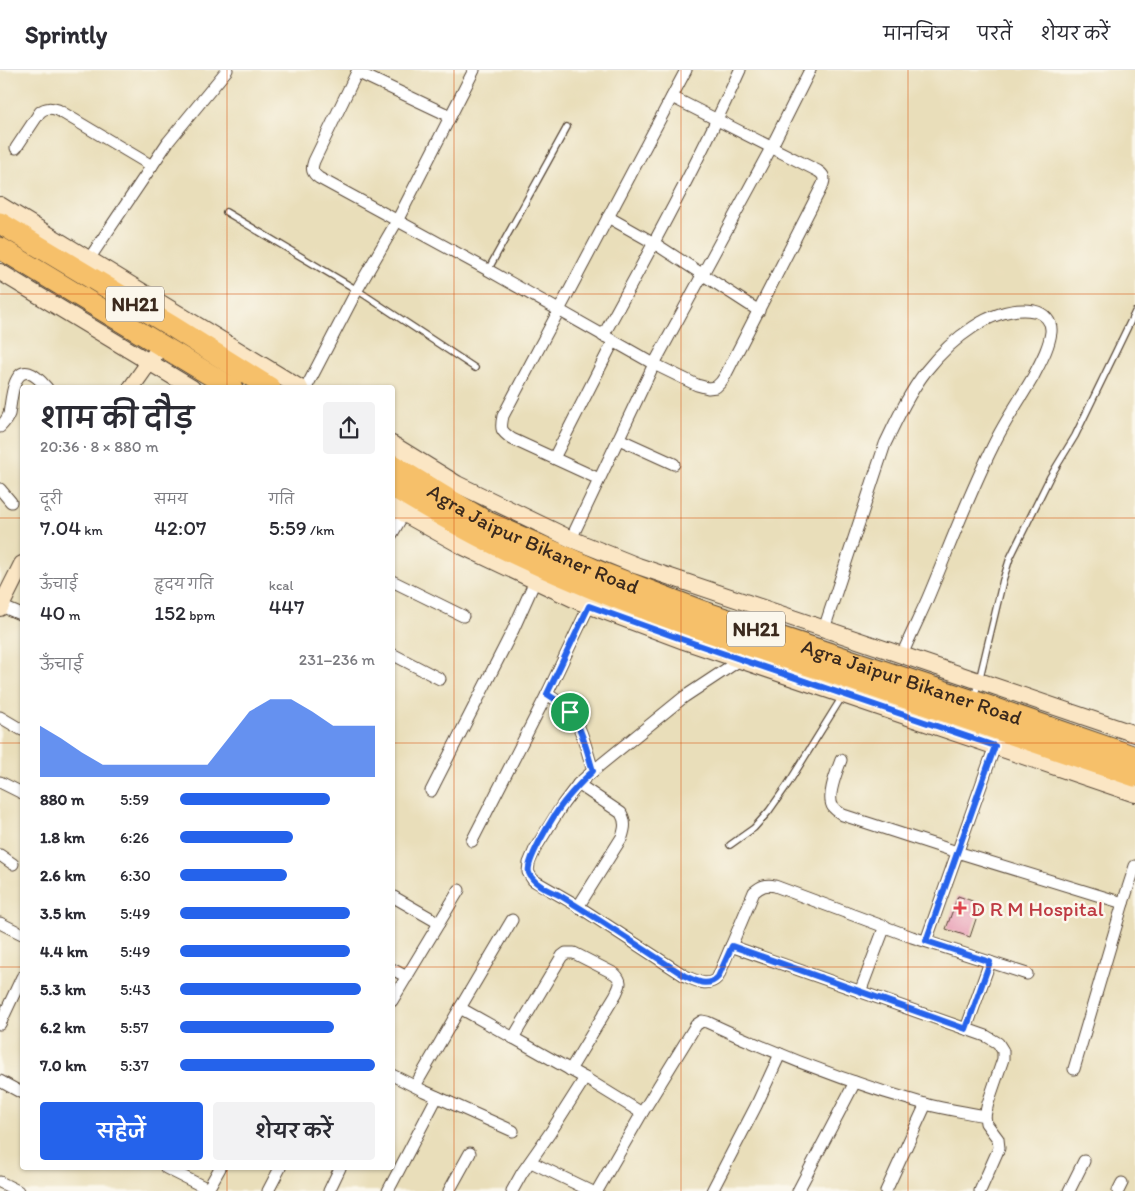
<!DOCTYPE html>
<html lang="hi">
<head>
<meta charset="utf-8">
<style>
  body { margin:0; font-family:Itim,"Playpen Sans Deva",sans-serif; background:#f2f2f3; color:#2b2b33; height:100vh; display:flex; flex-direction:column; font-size:19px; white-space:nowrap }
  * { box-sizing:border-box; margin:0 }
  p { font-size:16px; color:#7c7c81 }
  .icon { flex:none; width:28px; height:28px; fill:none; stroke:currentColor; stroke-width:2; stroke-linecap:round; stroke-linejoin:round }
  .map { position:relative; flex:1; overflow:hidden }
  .drawer { position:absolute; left:20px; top:315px; width:375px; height:785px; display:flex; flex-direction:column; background:#fff; border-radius:5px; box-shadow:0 1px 4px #0004 }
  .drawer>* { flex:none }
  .pin { position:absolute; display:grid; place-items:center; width:42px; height:42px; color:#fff; margin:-21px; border:2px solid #fff; border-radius:50%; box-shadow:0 1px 5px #0007 }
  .round { display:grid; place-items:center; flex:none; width:52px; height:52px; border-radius:5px; background:#f2f2f3 }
  .head { display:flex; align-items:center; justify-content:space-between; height:85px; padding:0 20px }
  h1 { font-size:28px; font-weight:600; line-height:38px }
  .metrics { display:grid; grid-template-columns:repeat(3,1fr); gap:8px; height:85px; padding:5px 20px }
  .metrics div { display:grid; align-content:center }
  .metrics b { font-size:21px; font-weight:600 }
  .metrics small { font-size:14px; font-weight:400 }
  .metrics p { font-size:14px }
  .chart { height:140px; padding:10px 20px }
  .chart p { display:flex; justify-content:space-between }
  .chart svg { width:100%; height:90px; margin-top:5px; fill:#2563eb; opacity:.7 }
  .primary-button { display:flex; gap:10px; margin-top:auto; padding:10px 20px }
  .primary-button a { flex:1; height:58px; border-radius:5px; background:#2563eb; color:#fff; font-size:20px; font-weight:600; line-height:58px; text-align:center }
  .primary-button a+a { background:#f2f2f3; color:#2b2b33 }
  ul { padding:0 20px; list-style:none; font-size:16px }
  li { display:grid; grid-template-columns:80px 60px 1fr; align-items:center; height:38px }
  li i { height:12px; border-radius:6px; background:#2563eb }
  header { display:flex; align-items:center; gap:30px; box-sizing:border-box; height:70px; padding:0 25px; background:#fff; border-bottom:1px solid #e1e1e2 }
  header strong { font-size:24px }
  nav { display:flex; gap:28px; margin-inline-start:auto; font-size:18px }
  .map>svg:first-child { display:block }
  .building { fill:#e79ab2 }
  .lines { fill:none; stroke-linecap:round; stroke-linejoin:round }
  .lane-casing { stroke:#554535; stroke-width:8 }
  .street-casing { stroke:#554535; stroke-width:13 }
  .secondary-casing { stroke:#554535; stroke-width:18 }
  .highway-casing { stroke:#554535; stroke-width:23 }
  .lane { stroke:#fff; stroke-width:5.5 }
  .street { stroke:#fff; stroke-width:11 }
  .secondary { stroke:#fbe6c4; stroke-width:16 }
  .highway { stroke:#f6c06b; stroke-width:21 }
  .route-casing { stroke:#fff; stroke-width:10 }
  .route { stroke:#2563eb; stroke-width:6 }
  .grid { fill:none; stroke:#d7540e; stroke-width:1; stroke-opacity:0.55 }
  .health-dot { fill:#e0444e; stroke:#fbf7ec; stroke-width:2 }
  .labels { text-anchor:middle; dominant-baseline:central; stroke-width:5; stroke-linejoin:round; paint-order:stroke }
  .shield { fill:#fbf7ec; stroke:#75685c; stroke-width:1 }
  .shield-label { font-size:20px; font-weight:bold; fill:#3b2a1e }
  .street-label { font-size:21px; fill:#3b2a1e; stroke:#fbf7ec }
  .health-label { font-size:21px; fill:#be3a42; stroke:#fbf7ec; text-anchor:start }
</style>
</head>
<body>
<header>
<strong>Sprintly</strong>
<nav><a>मानचित्र</a><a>परतें</a><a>शेयर करें</a></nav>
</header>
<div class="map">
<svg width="1135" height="1121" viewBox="0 0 1135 1121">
  <rect width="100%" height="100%" fill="#fbf7ec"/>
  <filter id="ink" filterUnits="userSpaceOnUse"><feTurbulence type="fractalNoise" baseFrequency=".02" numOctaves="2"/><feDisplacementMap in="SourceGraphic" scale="10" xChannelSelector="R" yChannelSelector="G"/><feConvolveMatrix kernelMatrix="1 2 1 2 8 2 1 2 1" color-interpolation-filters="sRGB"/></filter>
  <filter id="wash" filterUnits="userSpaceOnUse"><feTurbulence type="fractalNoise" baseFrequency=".0096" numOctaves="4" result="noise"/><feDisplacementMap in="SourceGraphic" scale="20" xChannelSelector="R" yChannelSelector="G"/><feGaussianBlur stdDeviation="1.12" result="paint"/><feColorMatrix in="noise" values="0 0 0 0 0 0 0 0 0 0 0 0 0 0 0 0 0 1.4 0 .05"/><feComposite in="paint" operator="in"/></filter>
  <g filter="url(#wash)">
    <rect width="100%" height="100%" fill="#e9deba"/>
    <g id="blocks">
      <polygon class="building" points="958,826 981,834 970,867 946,859"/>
    </g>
  </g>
  <g filter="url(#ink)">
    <use href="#blocks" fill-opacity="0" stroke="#554535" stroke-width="1"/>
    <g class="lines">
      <defs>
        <g id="lane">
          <polyline points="226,142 357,220 475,298"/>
          <polyline points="488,200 567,57"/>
          <polyline points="974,627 979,611 1003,510 1010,488 1050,407 1075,366 1135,242"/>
          <polyline points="730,775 754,758 769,741 788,714 842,627"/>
        </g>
        <g id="street">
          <path d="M358,0L314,91C311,99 312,103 319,108L488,200L654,294L697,315L708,318L716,317L721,312L725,306L823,114C825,108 824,105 818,101L672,27"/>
          <polyline points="357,2 450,46"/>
          <path d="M16,78L40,42C46,37 51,38 58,40L152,96"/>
          <polyline points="608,147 654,173 759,241"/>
          <polyline points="89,189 168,72 227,0"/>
          <path d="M603,266C651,179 699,91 740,0"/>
          <polyline points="306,318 357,220 397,151 474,0"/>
          <path d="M0,357C4,353 7,350 9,344C11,335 12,298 29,303C36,305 42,312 47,318"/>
          <polyline points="619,369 674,394"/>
          <polyline points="554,388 613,272"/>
          <path d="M599,409L512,369C501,361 500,360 503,346L686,0"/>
          <polyline points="0,419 11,432"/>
          <polyline points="392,464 404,443"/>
          <polyline points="571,469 654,294 771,78 810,0"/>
          <polyline points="392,511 463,546"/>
          <polyline points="1,536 22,545"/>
          <path d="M824,559L885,374C897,349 909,323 926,301C950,271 992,234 1034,241C1044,243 1052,251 1051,262C1049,278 1040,293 1033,307C1020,330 1004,352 993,376C968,426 949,478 927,530C919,548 910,566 902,585"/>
          <polyline points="392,584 440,609"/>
          <path d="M740,590L684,627L599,696L578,714L563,734L535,779L529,793L528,802L533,810L573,833L685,906C697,911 708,918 718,907L754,822C761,816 766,814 775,816L912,867L1027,904"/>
          <path d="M547,624C555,629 563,635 569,641C581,653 588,685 593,701"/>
          <polyline points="0,647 22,660"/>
          <path d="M841,690C837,701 826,727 833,737C835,740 840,743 843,745L957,782L1123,833"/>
          <polyline points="0,712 22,723"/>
          <polyline points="431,721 513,560 535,511"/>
          <polyline points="472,771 547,624 589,536"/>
          <polyline points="0,785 13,794"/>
          <polyline points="392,826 439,853"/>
          <path d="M578,837L622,767C625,758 626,752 621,743L578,714"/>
          <polyline points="0,853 22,864"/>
          <polyline points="926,871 995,676"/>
          <polyline points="731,876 986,966 998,973 1003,981 1003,989 988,1033 985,1046 986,1053 998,1069 999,1078 980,1121"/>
          <polyline points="392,899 407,907"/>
          <polyline points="860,922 885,856"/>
          <polyline points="392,931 459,820"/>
          <polyline points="460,938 585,1008 642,1043"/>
          <polyline points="0,954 22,907"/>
          <polyline points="966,959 990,892"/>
          <path d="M513,968L562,886L566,883H574L615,904C623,912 620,915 616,924L570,1000"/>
          <polyline points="1074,999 1123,833 1135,796"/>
          <polyline points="392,1005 424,1021 513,1061"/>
          <polyline points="0,1011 22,1023"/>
          <polyline points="415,1016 460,938 512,850"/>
          <polyline points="531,1092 591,1121"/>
          <polyline points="166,1098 208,1119"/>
          <polyline points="0,1112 18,1121"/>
          <polyline points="207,1121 220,1098"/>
          <polyline points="268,1121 280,1098"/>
          <polyline points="329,1121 340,1098"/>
          <polyline points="388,1121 437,1027"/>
          <polyline points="449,1121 470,1083"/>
          <polyline points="512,1121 522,1103 550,1063 585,1008"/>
          <path d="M597,1121L642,1043L696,955L702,951L707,952C777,985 850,1013 925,1034C944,1039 965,1042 985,1046"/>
          <polyline points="712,1121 756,1036 780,984"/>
          <polyline points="798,1121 855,1012"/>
          <polyline points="886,1121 926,1034"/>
          <polyline points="1069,1121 1084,1091"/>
          <polyline points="1118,1121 1122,1113"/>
        </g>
        <g id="secondary">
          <polyline points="0,135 300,318"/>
          <polyline points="0,202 192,318"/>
          <polyline points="131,318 155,284"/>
          <polyline points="392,374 457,414 571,469 638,496 979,611 1135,664"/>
          <polyline points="392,437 464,477 580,532 684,571 1135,724"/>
          <polyline points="0,538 22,494"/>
        </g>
        <g id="highway">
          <polyline points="0,153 173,257 270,318"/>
          <polyline points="0,178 232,318"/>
          <path id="s1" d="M392,395L441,425L487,452L600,502L704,542L973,631L1135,687"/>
          <path d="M392,416C436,443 480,468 526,489C628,537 736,571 842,606C940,639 1038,672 1135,706"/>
        </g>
      </defs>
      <use href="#lane" class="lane-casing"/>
      <use href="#street" class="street-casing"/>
      <use href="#secondary" class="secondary-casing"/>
      <use href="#highway" class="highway-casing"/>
      <use href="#lane" class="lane"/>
      <use href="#street" class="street"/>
      <use href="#secondary" class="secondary"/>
      <use href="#highway" class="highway"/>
    </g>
  </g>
  <g class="lines" filter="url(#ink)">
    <defs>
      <path id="route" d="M589,536L684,570L995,676L926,871L990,892L966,959L732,876L718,907C708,918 697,911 685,906C643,879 602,851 559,825C549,820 533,814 529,803C525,791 556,742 564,732C573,721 582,711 593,701C588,685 581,654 569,641C563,635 555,629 547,624Z"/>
    </defs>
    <use href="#route" class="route-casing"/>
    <use href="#route" class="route"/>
  </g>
  <path class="grid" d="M227,0V318M454,0V1121M681,0V1121M908,0V1121M0,224H1135M0,448H22M392,448H1135M0,673H22M392,673H1135M0,897H22M392,897H1135M227,1098V1121"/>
  <path class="health-dot" d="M957.5 830.5h5v5h5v5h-5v5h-5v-5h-5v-5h5z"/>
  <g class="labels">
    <g class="shield">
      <rect x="106" y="216.5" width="58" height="35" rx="4"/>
      <rect x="727" y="541.5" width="58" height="35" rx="4"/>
    </g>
    <g class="shield-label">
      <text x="135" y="234">NH21</text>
      <text x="756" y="559">NH21</text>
    </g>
    <g class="street-label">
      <text stroke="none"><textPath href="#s1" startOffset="160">Agra Jaipur Bikaner Road</textPath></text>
      <text stroke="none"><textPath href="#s1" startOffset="565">Agra Jaipur Bikaner Road</textPath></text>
    </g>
    <g class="health-label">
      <text x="971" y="838">D R M Hospital</text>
    </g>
  </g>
</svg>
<div class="pin" style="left:570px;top:642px;background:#1e9e55"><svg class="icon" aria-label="arrive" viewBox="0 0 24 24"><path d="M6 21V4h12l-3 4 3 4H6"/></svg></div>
<section class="drawer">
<div class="head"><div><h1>शाम की दौड़</h1><p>20:36 · 8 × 880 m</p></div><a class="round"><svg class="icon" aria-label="share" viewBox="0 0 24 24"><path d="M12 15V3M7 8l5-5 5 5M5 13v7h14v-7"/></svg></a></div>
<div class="metrics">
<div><p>दूरी</p><b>7.04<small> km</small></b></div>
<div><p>समय</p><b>42:07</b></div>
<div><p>गति</p><b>5:59<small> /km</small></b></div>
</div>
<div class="metrics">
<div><p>ऊँचाई</p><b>40<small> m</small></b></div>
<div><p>हृदय गति</p><b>152<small> bpm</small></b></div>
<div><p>kcal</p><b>447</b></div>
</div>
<div class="chart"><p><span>ऊँचाई</span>231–236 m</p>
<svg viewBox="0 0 160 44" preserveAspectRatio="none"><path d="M0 44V19L10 25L20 32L30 38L40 38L50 38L60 38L70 38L80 38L90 25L100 12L110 6L120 6L130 12L140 19L150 19L160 19V44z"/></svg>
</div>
<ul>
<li><b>880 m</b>5:59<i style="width:77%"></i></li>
<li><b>1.8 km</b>6:26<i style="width:58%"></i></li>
<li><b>2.6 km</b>6:30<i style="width:55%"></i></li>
<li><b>3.5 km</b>5:49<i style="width:87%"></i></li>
<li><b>4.4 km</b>5:49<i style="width:87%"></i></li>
<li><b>5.3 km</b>5:43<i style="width:93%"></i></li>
<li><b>6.2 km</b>5:57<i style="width:79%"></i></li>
<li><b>7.0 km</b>5:37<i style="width:100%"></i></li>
</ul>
<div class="primary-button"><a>सहेजें</a><a>शेयर करें</a></div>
</section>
</div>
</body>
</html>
